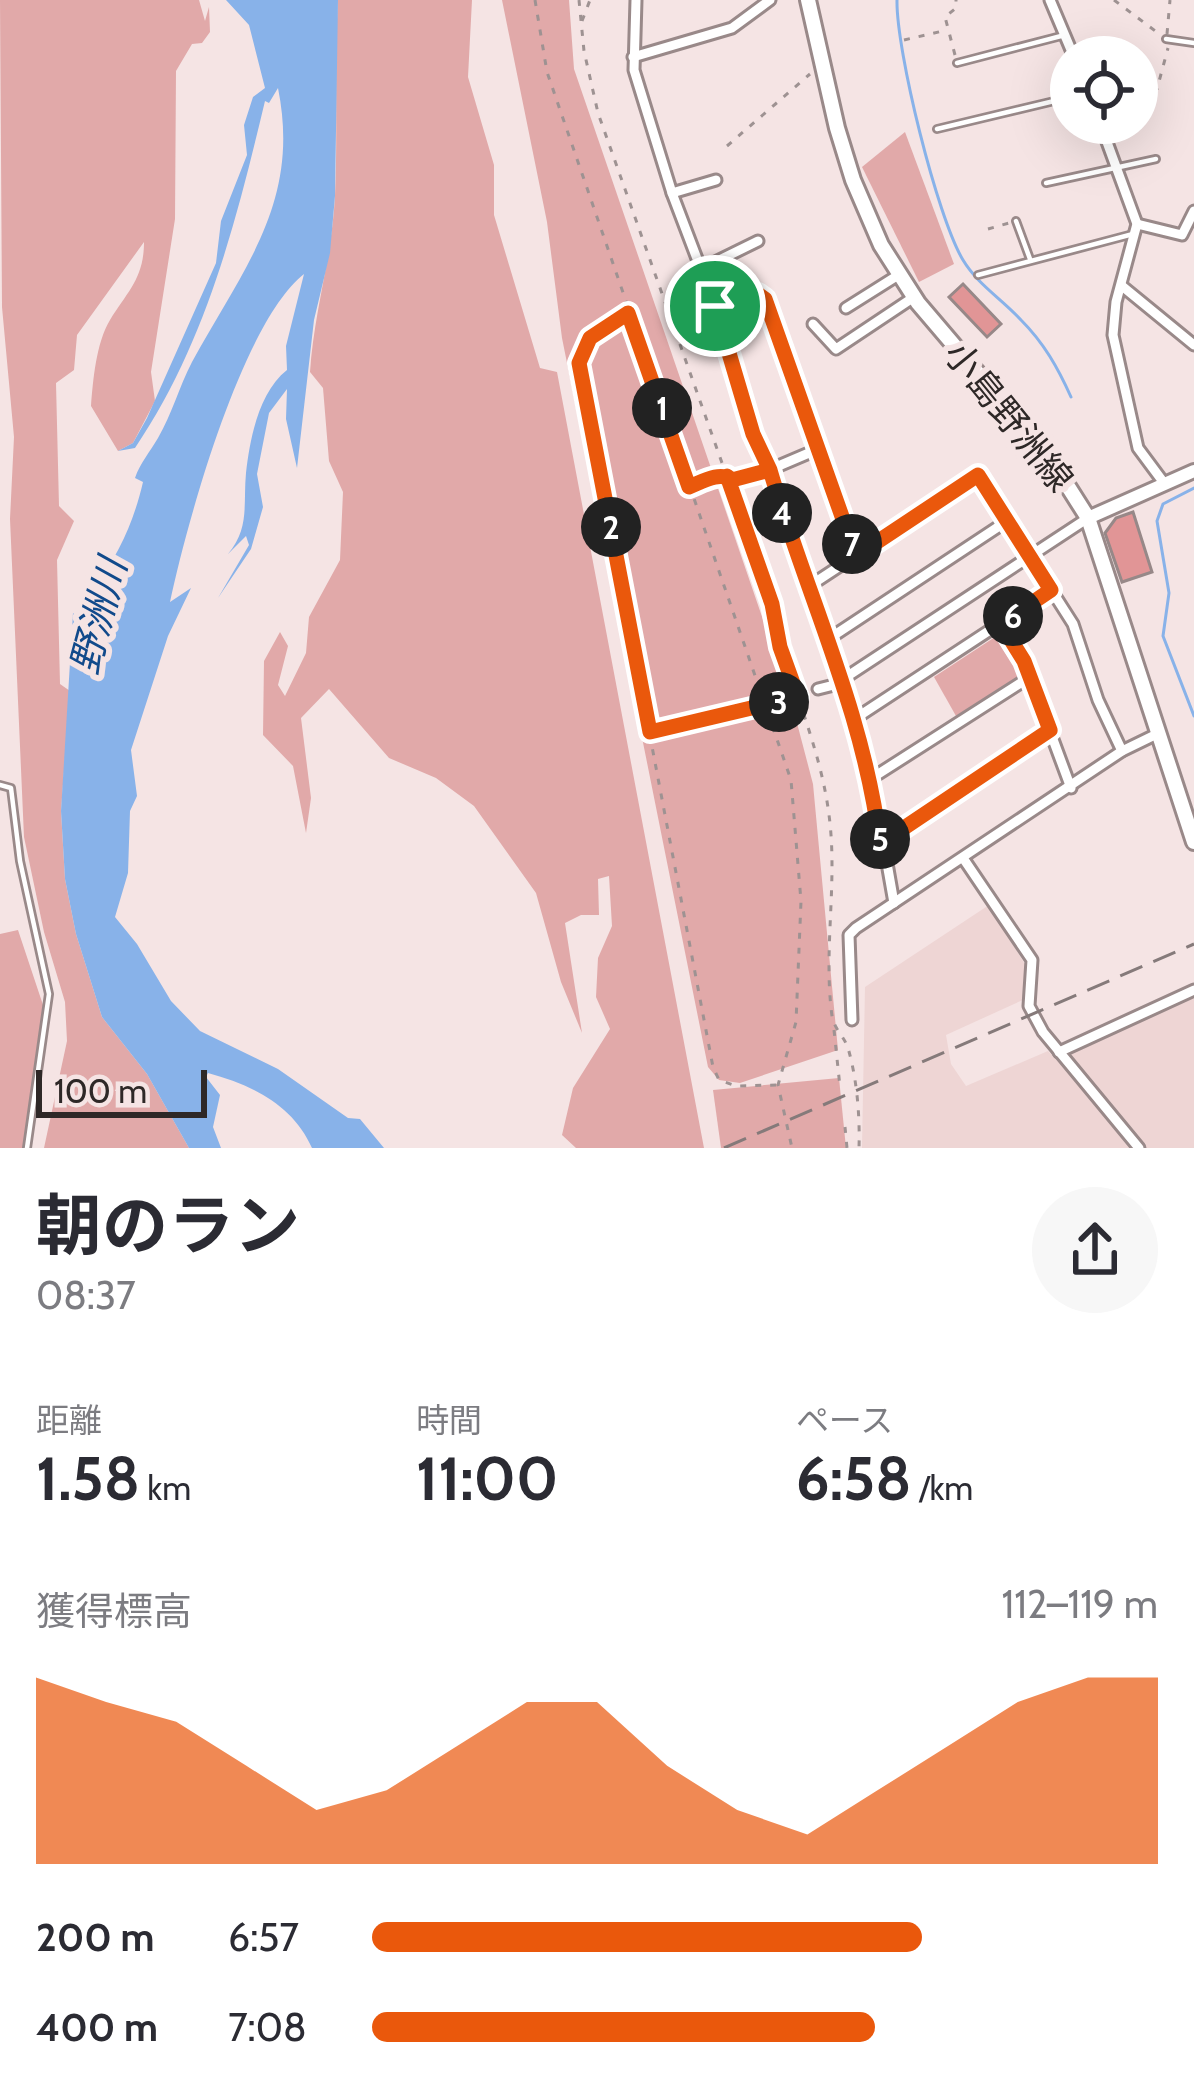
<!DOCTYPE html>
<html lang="ja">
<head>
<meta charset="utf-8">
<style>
  body { margin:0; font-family:Cabin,"Noto Sans JP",sans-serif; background:#f7f7f7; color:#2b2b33; height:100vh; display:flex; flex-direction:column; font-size:45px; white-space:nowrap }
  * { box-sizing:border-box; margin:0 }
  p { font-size:39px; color:#7c7c81 }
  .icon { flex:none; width:66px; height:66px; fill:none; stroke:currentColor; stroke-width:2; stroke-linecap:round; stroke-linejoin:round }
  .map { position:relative; height:1148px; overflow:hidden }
  .sheet { display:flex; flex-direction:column; background:#fff; flex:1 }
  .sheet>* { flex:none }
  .tools { position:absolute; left:1050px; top:36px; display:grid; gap:24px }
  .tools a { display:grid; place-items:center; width:108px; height:108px; border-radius:50%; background:#fff; box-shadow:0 12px 48px #0002; font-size:60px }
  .scale { position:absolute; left:36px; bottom:30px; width:171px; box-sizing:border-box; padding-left:12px; border:6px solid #2e2827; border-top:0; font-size:33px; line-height:42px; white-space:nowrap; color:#2e2827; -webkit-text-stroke:9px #f5e4e4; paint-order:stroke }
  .pin { position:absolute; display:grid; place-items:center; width:102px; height:102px; color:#fff; margin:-51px; border:6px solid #fff; border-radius:50%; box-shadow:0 3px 12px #0007 }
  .km { position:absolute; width:60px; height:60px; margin:-30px; border-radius:50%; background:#222; color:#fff; font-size:33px; line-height:60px; text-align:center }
  .round { display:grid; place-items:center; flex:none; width:126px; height:126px; border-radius:63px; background:#f7f7f7 }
  .head { display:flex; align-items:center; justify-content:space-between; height:204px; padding:0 36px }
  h1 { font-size:66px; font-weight:700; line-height:90px }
  .metrics { display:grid; grid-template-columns:repeat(3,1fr); gap:18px; height:204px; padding:12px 36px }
  .metrics div { display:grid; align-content:center }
  .metrics b { font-size:60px; font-weight:700 }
  .metrics small { font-size:33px; font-weight:400 }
  .metrics p { font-size:33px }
  .chart { height:336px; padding:24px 36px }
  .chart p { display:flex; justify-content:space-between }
  .chart svg { width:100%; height:216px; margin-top:12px; fill:#ea580c; opacity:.7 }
  ul { padding:0 36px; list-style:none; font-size:39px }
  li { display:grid; grid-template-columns:192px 144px 1fr; align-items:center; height:90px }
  li i { height:30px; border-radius:15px; background:#ea580c }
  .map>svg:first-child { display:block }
  .built { fill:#eed5d4 }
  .green { fill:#e1a9a9 }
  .water { fill:#88b2e9 }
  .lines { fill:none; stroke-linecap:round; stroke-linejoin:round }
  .stream { stroke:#88b2e9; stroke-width:3 }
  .building { fill:#e19596; stroke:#978888; stroke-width:3 }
  .service-casing { stroke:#998989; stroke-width:10 }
  .minor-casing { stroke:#998989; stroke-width:15 }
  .tertiary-casing { stroke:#998989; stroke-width:18 }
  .secondary-casing { stroke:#998989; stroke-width:20 }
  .path { stroke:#9e9292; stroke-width:3; stroke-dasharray:6 9; stroke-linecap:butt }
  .service { stroke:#fff; stroke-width:4.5 }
  .minor { stroke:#fff; stroke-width:9 }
  .tertiary { stroke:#fff; stroke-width:12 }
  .secondary { stroke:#fff; stroke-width:14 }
  .rail { stroke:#857a7a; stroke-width:3; stroke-dasharray:24 12; stroke-linecap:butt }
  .route-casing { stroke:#fff; stroke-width:24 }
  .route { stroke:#ea580c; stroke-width:15 }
  .labels { text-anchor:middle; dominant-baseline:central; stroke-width:12; stroke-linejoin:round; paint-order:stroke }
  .street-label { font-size:36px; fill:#2e2827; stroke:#f5e4e4 }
  .water-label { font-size:39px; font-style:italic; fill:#114a8b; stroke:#f5e4e4 }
</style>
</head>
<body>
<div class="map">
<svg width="1194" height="1148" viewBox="0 0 1194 1148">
  <rect width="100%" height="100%" fill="#f5e4e4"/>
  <g class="built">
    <polygon points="989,905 1026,966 1025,999 946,1035 951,1064 966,1086 1048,1051 1107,1113 1130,1148 862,1148 865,987"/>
    <polygon points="1194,995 1194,1148 1142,1148 1070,1053"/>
  </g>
  <g class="green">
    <path d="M0,0H199L205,21L209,7L210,32L202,43L192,44L176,71L175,219L151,372L155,401L133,443L118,451L91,406C93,381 96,343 110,320C128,291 144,278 144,242L77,335L74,370L56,383L59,506L74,521L57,560L60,684L70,691L61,811L65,879L76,934L102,1017L147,1074L189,1148H44L67,1041L65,1002L44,932L24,837L10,519L14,437L2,307Z"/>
    <path d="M338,0H472L468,77L494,165V215L540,368L557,372L704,1148H576L562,1135L573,1088L610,1029L596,997L598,958L612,926L609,876L598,879L599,915H581L565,923L582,1033L561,982L536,893L474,806L436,778L389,758L329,689L301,718L311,798L306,833L293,766L263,735L264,661L280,632L288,646L278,685L285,696L306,653L309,617L340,560L343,492L329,461L323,388L310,372C314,312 332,256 335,196C338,131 334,65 338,0Z"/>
    <polygon points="502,0 569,0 574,69 792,704 813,784 838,1050 740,1083 719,1080 708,1067 562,338 547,222"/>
    <polygon points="905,132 954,264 919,282 862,167"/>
    <polygon points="995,637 1021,677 956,716 934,677"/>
    <polygon points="18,930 49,1023 29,1148 0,1148 0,934"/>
    <polygon points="839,1078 846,1148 721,1148 713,1090"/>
  </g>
  <path class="water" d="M226,0H338L335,196L330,253L314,320L297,468L286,419L287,389L269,413L257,474L263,507L251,549L218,598L249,545L246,536L228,554C250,528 243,504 246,473C250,438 259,392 287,370L286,346L304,274C242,323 187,522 170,602L191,588L168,636L131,750L137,796L130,811L128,873L115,917L137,944L171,1001L200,1031L278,1069L348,1118L360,1119L384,1148H312C293,1105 252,1085 208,1073L206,1077L220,1095L213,1127L221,1148H189L147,1074L102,1017L76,934L65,879L61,811L73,613L78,618L94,577L95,587C119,554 134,521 143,482L135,478C140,463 150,452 158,438C172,414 179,387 192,362C244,267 301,202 278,88L269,103L265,101C236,222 206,343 135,448L118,451L133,443L147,418L216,263L221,221L247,155L244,125L253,97L265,88L249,25Z"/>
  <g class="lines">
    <g class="stream">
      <path d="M897,0C896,50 937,217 963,260C978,285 1002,299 1021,320C1044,343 1058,368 1071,397"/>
      <polyline points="1194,488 1163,504 1157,521 1169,593 1163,636 1194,716"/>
    </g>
  </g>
  <g class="building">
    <polygon points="963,284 1001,324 987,337 949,297"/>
    <polygon points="1133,512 1152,572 1122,582 1105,533 1116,518"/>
  </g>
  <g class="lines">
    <defs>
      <g id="service">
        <polyline points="1166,39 1194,43"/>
        <polyline points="957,63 1065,35"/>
        <polyline points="937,129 1071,97"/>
        <polyline points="1046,183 1156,159"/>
        <polyline points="1016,221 1030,259"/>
        <polyline points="978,275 1133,234"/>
        <polyline points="0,785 11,788 20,861 49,994 27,1148"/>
      </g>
      <g id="minor">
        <polyline points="636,0 634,70 672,193 715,306 753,434 844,678 872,778 894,903"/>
        <polyline points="1050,0 1074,57"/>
        <polyline points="633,57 732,28 770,0"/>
        <polyline points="1100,123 1137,224 1116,302 1113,335 1138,448 1164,483"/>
        <polyline points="672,193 716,180"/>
        <polyline points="1137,224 1182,235 1194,211"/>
        <polyline points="701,269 758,241"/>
        <polyline points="1122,286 1194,345"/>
        <polyline points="715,306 758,294 765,299 856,556"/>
        <polyline points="846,308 900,274"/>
        <polyline points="813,324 836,349 914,297"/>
        <polyline points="769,470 816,450"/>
        <polyline points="811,585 978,475 1073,624 1098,700 1122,751"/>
        <polyline points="1001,624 1024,661 1071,788"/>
        <polyline points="830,638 1007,521"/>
        <polyline points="818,689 834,685 1088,518"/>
        <polyline points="856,718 1051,590"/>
        <polyline points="872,778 1030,677"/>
        <polyline points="880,844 1050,731"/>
        <polyline points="963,858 1032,960 1029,1006 1043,1032 1139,1148"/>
        <polyline points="852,1020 849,935 856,928 1122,751 1159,733"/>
        <polyline points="1059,1052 1194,990"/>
      </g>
      <polyline id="tertiary" points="1088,518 1194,471"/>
      <polyline id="secondary" points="808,0 837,128 853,180 881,245 918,303 1050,458 1088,518 1194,842"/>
    </defs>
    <use href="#service" class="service-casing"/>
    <use href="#minor" class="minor-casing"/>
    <use href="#tertiary" class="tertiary-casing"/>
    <use href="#secondary" class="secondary-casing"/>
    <g class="path">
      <polyline points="535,0 547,72 791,780 801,901 796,1022 778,1085 792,1148"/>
      <path d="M579,0L584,51L598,113L772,604C785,675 820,742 829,815C838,882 823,950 832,1016C834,1029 844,1036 848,1048C857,1079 860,1116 859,1148"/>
      <polyline points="1114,0 1162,36"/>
      <polyline points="582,21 590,0"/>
      <polyline points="1167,34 1170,0"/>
      <polyline points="904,40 947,30"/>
      <polyline points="955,55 945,17 956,8 956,0"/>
      <polyline points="1137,92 1157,89 1168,48"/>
      <polyline points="727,146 810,74"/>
      <polyline points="988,229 1009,223"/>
      <polyline points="627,314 590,337 579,363 713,1067 719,1080 736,1086 776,1085"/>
      <path d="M691,487C714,478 732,480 755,474"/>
      <polyline points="651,732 811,693"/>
      <polyline points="834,1030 840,1087"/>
      <polyline points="845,1127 847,1148"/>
    </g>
    <use href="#service" class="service"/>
    <use href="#minor" class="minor"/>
    <use href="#tertiary" class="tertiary"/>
    <use href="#secondary" class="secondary"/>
    <polyline class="rail" points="724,1148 1194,944"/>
  </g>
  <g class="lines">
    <defs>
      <path id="route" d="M715,306L753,434L770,470L732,480C719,471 702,482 689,487L628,313L590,338L579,363L650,732L798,697L780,647L772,604L727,476L732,480L770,470C807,596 864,712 880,844L1050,730L1024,661L1001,624L1051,590L978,475L856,556L765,299L758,294L715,306"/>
    </defs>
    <use href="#route" class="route-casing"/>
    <use href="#route" class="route"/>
  </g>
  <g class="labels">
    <g class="street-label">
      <text transform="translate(1009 416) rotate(51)">小島野洲線</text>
    </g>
    <g class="water-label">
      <text transform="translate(98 616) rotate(-75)">野洲川</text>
    </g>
  </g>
</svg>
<div class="tools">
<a><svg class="icon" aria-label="locate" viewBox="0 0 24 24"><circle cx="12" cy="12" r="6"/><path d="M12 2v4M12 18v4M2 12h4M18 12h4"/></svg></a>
</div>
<div class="scale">100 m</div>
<div class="pin" style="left:715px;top:306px;background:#1e9e55"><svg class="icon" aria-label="arrive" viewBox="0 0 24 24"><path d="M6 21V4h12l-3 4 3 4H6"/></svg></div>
<b class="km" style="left:662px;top:408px">1</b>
<b class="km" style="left:611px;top:527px">2</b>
<b class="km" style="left:779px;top:702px">3</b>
<b class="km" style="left:782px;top:513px">4</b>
<b class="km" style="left:880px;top:839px">5</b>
<b class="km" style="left:1013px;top:616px">6</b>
<b class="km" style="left:852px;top:544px">7</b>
</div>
<section class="sheet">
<div class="head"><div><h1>朝のラン</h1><p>08:37</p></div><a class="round"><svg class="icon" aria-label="share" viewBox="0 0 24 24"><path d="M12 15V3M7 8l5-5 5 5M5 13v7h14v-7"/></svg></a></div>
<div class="metrics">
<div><p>距離</p><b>1.58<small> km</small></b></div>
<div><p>時間</p><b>11:00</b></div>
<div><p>ペース</p><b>6:58<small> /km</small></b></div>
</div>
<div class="chart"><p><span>獲得標高</span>112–119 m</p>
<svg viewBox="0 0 160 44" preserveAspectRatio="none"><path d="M0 44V6L10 11L20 15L30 24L40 33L50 29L60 20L70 11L80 11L90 24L100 33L110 38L120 29L130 20L140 11L150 6L160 6V44z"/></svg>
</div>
<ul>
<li><b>200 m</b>6:57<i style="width:70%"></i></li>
<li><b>400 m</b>7:08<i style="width:64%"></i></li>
</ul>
</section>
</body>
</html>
